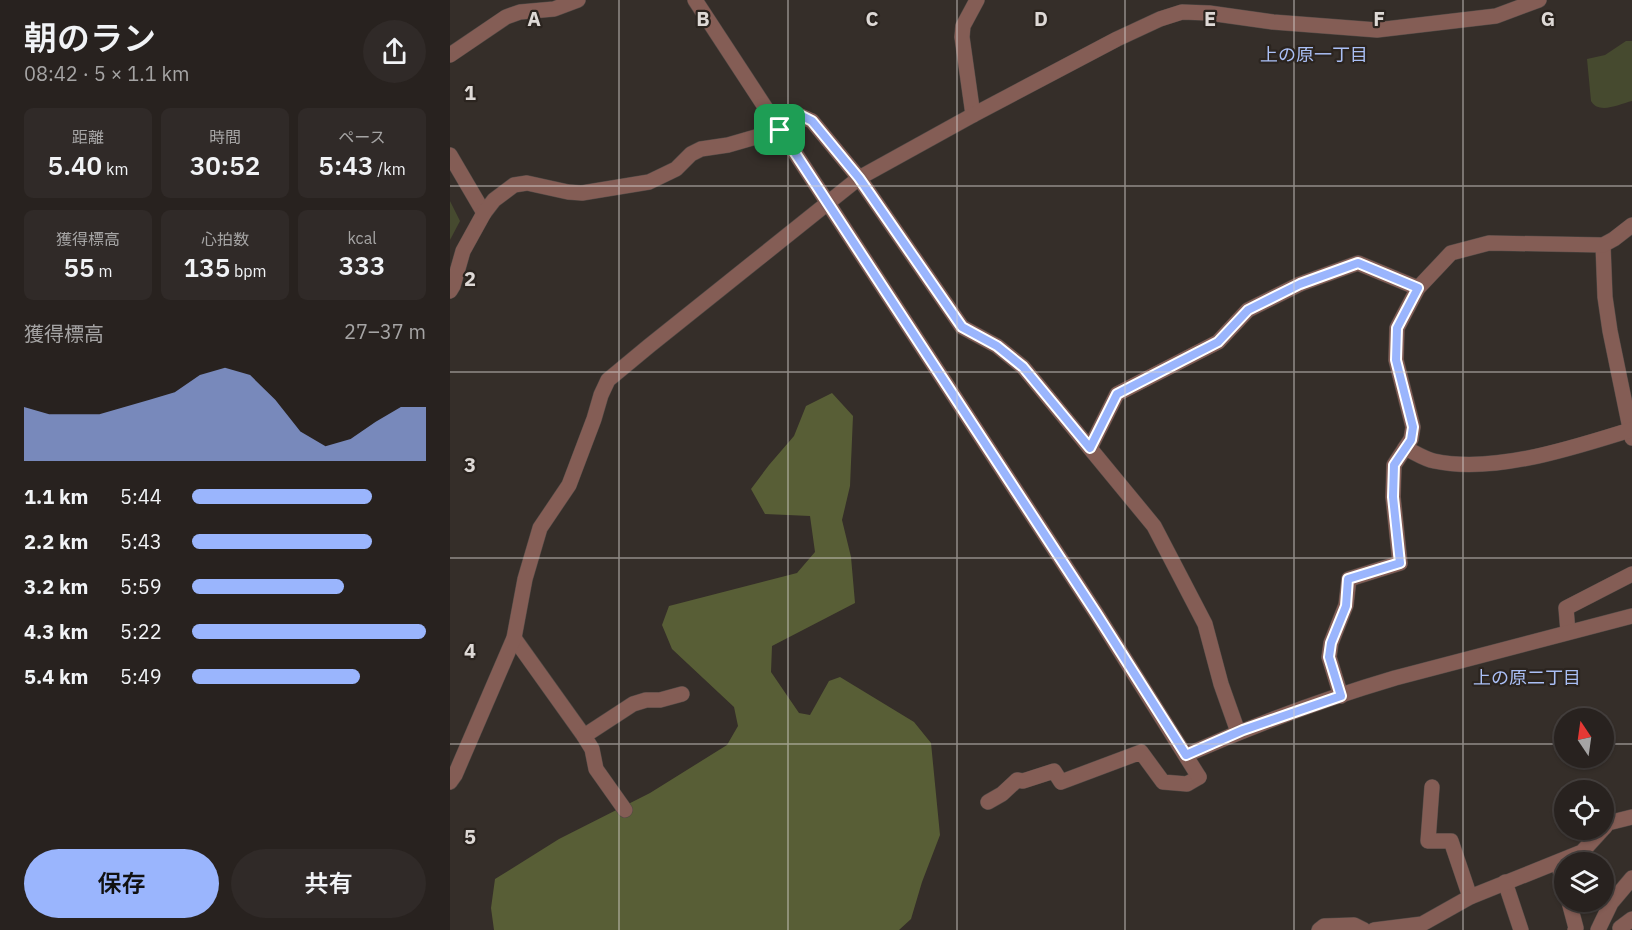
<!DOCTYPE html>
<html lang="ja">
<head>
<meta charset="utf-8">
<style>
  body { margin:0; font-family:"IBM Plex Sans","Noto Sans JP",sans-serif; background:#302a28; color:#f1f3f6; height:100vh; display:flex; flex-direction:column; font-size:22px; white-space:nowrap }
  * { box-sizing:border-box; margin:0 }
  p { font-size:20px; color:#a5a4a4 }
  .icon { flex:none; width:33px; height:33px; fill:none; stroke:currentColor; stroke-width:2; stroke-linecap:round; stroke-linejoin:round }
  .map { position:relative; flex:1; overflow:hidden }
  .details { display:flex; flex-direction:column; background:#28221f; width:450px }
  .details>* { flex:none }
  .needle { width:39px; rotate:347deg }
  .controls { position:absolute; left:1104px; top:708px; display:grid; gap:12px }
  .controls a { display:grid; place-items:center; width:60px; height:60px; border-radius:50%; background:#28221f; box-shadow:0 2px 4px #0004,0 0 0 2px #443f3d; font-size:30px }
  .pin { position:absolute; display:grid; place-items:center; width:51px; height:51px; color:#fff; margin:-26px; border-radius:12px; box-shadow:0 3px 9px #0006 }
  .round { display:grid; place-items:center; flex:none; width:63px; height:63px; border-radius:32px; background:#302a28 }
  .headline { display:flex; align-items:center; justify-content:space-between; height:102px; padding:0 24px }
  h1 { font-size:33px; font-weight:600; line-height:45px }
  .stats { display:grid; grid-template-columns:repeat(3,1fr); gap:9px; height:102px; padding:6px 24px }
  .stats div { display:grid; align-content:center; border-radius:9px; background:#302a28; text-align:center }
  .stats b { font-size:26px; font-weight:600 }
  .stats small { font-size:16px; font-weight:400 }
  .stats p { font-size:16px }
  .chart { height:168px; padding:12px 24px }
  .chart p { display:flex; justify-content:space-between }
  .chart svg { width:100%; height:108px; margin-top:6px; fill:#9ab5fd; opacity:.7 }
  .cta { display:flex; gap:12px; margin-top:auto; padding:12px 24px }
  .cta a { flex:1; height:69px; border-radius:36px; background:#9ab5fd; color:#111; font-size:24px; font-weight:600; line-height:69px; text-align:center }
  .cta a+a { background:#302a28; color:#f1f3f6 }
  ul { padding:0 24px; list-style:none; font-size:20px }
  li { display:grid; grid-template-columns:96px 72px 1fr; align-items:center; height:45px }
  li i { height:15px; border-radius:8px; background:#9ab5fd }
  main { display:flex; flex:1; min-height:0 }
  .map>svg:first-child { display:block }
  .green { fill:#464a2f }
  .forest { fill:#585e36 }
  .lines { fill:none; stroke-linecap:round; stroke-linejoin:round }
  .minor-casing { stroke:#504945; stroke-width:16 }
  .tertiary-casing { stroke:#504945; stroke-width:16 }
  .minor { stroke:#845d55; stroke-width:15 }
  .tertiary { stroke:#845d55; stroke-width:15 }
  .route-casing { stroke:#fff; stroke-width:12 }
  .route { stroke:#9ab5fd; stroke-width:8 }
  .grid { fill:none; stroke:#ded9d6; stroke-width:1.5; stroke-opacity:0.55 }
  .labels { text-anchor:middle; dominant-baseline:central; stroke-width:4.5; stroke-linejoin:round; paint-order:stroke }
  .neighbourhood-label { font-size:18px; fill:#aabff5; stroke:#2b241f }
  .grid-label { font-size:20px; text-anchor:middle; font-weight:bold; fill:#ded9d6; stroke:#2b241f; stroke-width:4.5; stroke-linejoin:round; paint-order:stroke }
</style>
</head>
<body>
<main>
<section class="details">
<div class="headline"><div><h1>朝のラン</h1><p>08:42 · 5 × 1.1 km</p></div><a class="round"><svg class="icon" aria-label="share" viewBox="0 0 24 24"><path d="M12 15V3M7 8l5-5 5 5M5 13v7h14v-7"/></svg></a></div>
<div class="stats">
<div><p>距離</p><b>5.40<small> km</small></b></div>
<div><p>時間</p><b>30:52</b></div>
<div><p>ペース</p><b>5:43<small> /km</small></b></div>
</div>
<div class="stats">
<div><p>獲得標高</p><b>55<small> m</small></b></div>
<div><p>心拍数</p><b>135<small> bpm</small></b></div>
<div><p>kcal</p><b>333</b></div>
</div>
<div class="chart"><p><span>獲得標高</span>27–37 m</p>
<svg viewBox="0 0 160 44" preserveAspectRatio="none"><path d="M0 44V22L10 25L20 25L30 25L40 22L50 19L60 16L70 9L80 6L90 9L100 19L110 32L120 38L130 35L140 28L150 22L160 22V44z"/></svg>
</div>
<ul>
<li><b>1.1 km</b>5:44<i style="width:77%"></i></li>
<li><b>2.2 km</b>5:43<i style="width:77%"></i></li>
<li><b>3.2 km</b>5:59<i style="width:65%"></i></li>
<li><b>4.3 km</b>5:22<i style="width:100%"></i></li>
<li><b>5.4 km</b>5:49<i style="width:72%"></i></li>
</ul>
<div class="cta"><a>保存</a><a>共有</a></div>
</section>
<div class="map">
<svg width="1182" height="930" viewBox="0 0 1182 930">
  <rect width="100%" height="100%" fill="#352e29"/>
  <g class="green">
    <path d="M1176,41H1182V101C1169,104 1149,115 1141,101L1137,59L1155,55Z"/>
    <polygon points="0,201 10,221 0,240"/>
  </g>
  <polygon class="forest" points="382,393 403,416 400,486 392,520 401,557 405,603 322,646 321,672 349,713 360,715 379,681 390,677 464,722 481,743 490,835 472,882 461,919 449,930 44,930 41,908 45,879 109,839 200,793 277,745 288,726 284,707 222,649 212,625 219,606 347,573 365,552 360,516 315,514 301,489 319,465 344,436 356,406"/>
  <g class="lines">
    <defs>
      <g id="minor">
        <polyline points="0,55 56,17 70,12 104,9 128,0"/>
        <polyline points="523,115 512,37 513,26 527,0"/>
        <polyline points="0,155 34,213"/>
        <polyline points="1153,245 1155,297 1160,331 1182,438"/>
        <polyline points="0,291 3,286 13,251 34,213 44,200 64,185 77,183 118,192 132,193 199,182 226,169 241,154 251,149 278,145 330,130 339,125 348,115 362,121 409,178 512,327 547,346 573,367 704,526 755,624 771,684 788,732"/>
        <polyline points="640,448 667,394 768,342 798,310 850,284 908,263 968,288"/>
        <path d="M955,448C964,452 974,459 984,461C1044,474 1122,448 1180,430"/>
        <polyline points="1118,632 1116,608 1182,574"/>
        <polyline points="64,638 134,736 142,749 146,769 175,810"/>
        <polyline points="891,696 879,657 881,643 896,605 899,579 950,563 943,497 944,465 961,439 963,427 946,360 947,328 968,288 1001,253 1039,243 1153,245 1164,239 1182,225"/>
        <polyline points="134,736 183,704 196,700 210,700 232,694"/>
        <polyline points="0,782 5,775 64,638 75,579 90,528 119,485 144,419 151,395 158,380 199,346 409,178 523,115 667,39 710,19 732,12 759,13 823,22 927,30 1046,16 1089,0"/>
        <polyline points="982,787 978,841 1001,841 1020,897"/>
        <polyline points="538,802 552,794 567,780 573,781 604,771 611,782 691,752 713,782 737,784 749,777"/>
        <polyline points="1154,828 1158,823 1182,817"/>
        <polyline points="1108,862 1114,887"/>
        <polyline points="1055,882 1071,930"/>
        <polyline points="1119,902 1126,928 1125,930"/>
        <polyline points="1170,928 1182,919"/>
        <polyline points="869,930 874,926 904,925 914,930"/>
        <polyline points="924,930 972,924 1020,897 1132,852 1152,830"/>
        <polyline points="1148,930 1161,903 1182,878"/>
      </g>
      <g id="tertiary">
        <polyline points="245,0 646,613 749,777"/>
        <path d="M736,755C804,725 874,699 945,678L1182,616"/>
      </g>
    </defs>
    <use href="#minor" class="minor-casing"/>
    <use href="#tertiary" class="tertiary-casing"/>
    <use href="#minor" class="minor"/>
    <use href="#tertiary" class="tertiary"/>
  </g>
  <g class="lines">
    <defs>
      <polygon id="route" points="348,114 362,121 409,178 512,327 547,346 573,367 640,448 667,394 768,342 798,310 850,284 908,263 968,288 947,328 946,360 963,427 961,440 944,465 943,497 950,563 898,579 896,606 881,643 879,657 891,696 793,730 736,755 646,613 330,130 339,125"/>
    </defs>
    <use href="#route" class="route-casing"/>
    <use href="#route" class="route"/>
  </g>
  <path class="grid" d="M169,0V930M338,0V930M507,0V930M675,0V930M844,0V930M1013,0V930M0,186H1182M0,372H1182M0,558H1182M0,744H1114M1154,744H1182"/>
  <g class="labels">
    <g class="neighbourhood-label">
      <text x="864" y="54">上の原一丁目</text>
      <text x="1077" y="677">上の原二丁目</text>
    </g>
  </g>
  <g class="grid-label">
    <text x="84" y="26">A</text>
    <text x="253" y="26">B</text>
    <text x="422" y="26">C</text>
    <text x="591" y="26">D</text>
    <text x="760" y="26">E</text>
    <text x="929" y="26">F</text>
    <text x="1098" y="26">G</text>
    <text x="20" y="100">1</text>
    <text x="20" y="286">2</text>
    <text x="20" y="472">3</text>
    <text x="20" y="658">4</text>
    <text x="20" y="844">5</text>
  </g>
</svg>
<div class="controls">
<a><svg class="needle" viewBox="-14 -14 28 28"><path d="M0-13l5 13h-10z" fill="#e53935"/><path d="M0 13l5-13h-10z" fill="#a5a4a4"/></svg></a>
<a><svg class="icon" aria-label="locate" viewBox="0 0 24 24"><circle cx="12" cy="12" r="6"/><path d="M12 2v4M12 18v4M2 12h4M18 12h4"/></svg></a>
<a><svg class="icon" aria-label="layers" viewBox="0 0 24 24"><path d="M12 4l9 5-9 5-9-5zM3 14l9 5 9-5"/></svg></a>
</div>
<div class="pin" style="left:330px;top:130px;background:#1e9e55"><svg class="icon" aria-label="arrive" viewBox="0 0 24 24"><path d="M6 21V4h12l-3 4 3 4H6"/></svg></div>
</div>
</main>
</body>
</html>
